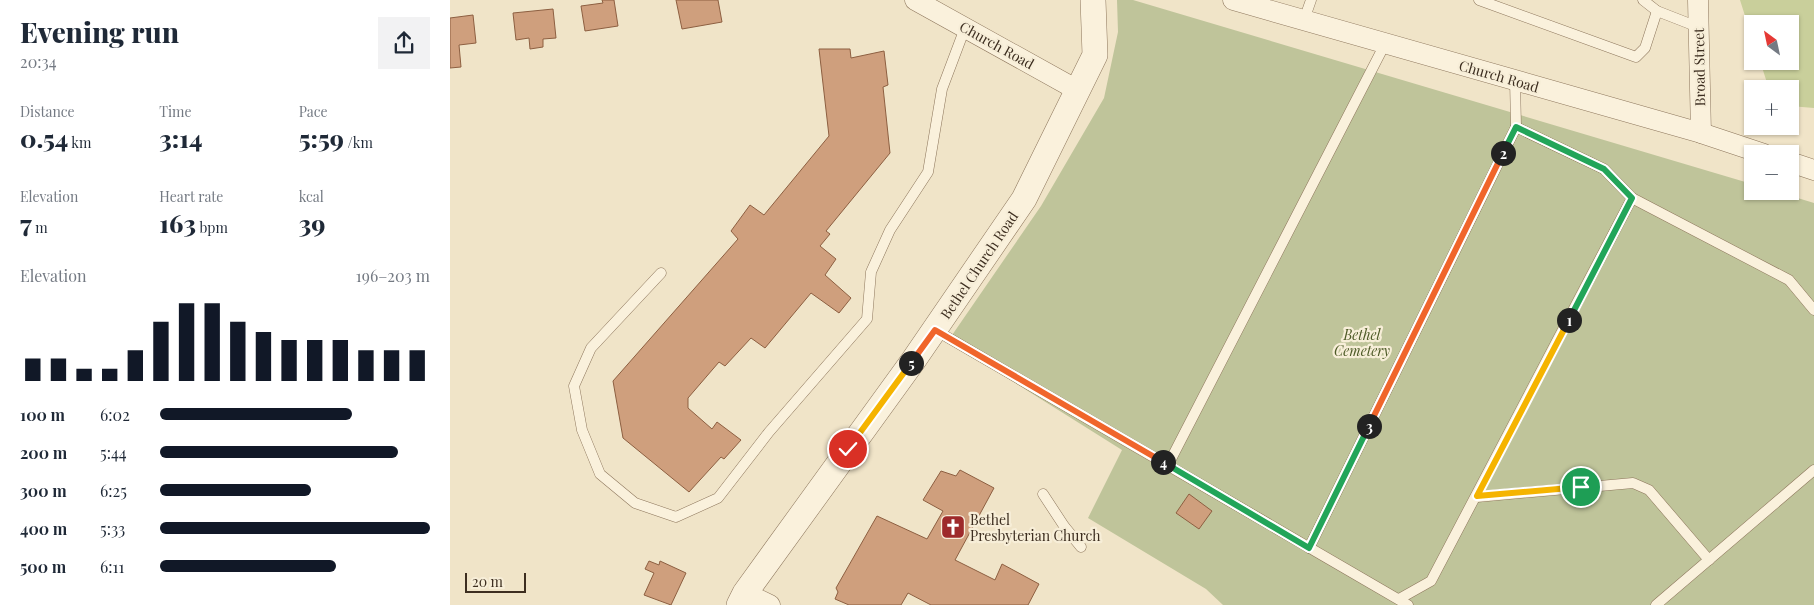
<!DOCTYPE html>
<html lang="en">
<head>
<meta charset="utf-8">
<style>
  body { margin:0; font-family:"Playfair Display",serif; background:#f2f2f3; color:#1f2937; height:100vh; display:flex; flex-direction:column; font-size:19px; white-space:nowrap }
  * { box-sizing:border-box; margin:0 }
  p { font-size:16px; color:#747a83 }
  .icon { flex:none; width:28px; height:28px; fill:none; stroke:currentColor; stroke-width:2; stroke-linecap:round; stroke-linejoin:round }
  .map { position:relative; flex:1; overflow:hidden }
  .drawer { display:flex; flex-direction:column; background:#fff; width:450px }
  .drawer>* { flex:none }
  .needle { width:32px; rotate:327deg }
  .controls { position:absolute; left:1294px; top:15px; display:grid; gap:10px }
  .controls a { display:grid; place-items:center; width:55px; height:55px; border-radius:0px; background:#fff; box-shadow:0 1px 4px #0004; font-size:25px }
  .scale { position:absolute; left:15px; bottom:12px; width:61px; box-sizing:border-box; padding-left:5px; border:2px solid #3d2e20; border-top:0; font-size:14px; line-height:18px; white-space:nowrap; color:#3d2e20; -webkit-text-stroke:4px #f7eed8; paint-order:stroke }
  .pin { position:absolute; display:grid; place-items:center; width:42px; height:42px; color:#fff; margin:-21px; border:2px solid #fff; border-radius:50%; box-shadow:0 1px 5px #0007 }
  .km { position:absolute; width:25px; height:25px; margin:-12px; border-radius:50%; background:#222; color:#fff; font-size:14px; line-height:25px; text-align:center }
  .round { display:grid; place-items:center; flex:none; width:52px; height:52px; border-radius:0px; background:#f2f2f3 }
  .headline { display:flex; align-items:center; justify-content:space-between; height:85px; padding:0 20px }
  h1 { font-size:28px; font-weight:800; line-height:38px }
  .figures { display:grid; grid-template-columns:repeat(3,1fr); gap:8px; height:85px; padding:5px 20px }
  .figures div { display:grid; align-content:center }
  .figures b { font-size:25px; font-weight:800 }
  .figures small { font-size:14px; font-weight:400 }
  .figures p { font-size:14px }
  .chart { height:140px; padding:10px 20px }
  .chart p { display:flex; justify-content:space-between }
  .chart svg { width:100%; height:90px; margin-top:5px; stroke:#111827; stroke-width:6 }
  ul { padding:0 20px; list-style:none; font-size:16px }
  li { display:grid; grid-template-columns:80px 60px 1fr; align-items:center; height:38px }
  li i { height:12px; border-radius:6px; background:#111827 }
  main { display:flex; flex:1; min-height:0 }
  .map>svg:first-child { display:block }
  .green { fill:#c9cf9b }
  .cemetery { fill:#bfc49a }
  .building { fill:#cf9f7d; stroke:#8d5f41 }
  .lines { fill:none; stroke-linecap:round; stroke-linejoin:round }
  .service-casing { stroke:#8d765c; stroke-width:11 }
  .minor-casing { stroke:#8d765c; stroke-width:21 }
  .tertiary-casing { stroke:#8d765c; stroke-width:26 }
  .service { stroke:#faf1dc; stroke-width:10 }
  .minor { stroke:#faf1dc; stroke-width:20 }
  .tertiary { stroke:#faf1dc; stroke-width:25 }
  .split-1-casing { stroke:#fff; stroke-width:10 }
  .split-2-casing { stroke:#fff; stroke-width:10 }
  .split-3-casing { stroke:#fff; stroke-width:10 }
  .split-4-casing { stroke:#fff; stroke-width:10 }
  .split-5-casing { stroke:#fff; stroke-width:10 }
  .split-6-casing { stroke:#fff; stroke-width:10 }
  .split-1 { stroke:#f5b400; stroke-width:6 }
  .split-2 { stroke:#22a559; stroke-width:6 }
  .split-3 { stroke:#f0652b; stroke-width:6 }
  .split-4 { stroke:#22a559; stroke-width:6 }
  .split-5 { stroke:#f0652b; stroke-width:6 }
  .split-6 { stroke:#f5b400; stroke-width:6 }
  .labels { text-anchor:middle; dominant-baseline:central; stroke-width:4.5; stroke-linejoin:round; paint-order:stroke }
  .street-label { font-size:14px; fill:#3d2e20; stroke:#f7eed8 }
  .park-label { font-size:14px; font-style:italic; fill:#4d5a26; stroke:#f7eed8 }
  .poi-label { font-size:14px; fill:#3d2e20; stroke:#f7eed8; text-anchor:start }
</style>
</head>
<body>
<main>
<section class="drawer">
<div class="headline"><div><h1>Evening run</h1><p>20:34</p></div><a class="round"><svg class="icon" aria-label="share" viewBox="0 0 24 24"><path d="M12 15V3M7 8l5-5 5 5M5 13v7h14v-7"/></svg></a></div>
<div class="figures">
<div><p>Distance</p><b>0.54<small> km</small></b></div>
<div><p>Time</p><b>3:14</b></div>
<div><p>Pace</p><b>5:59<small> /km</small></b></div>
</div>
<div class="figures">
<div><p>Elevation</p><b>7<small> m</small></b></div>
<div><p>Heart rate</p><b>163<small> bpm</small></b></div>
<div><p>kcal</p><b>39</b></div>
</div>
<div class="chart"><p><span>Elevation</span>196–203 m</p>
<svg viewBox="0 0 160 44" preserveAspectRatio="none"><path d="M5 44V33M15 44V33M25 44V38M35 44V38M45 44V29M55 44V15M65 44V6M75 44V6M85 44V15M95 44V20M105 44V24M115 44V24M125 44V24M135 44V29M145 44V29M155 44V29"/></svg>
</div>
<ul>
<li><b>100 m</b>6:02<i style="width:71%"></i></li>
<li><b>200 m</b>5:44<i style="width:88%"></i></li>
<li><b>300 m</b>6:25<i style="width:56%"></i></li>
<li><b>400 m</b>5:33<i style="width:100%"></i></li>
<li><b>500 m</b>6:11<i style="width:65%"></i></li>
</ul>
</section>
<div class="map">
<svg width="1364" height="605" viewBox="0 0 1364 605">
  <rect width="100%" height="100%" fill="#f0e4c8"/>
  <polygon class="green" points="1290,0 1364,0 1364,108 1340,106 1340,89 1319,89 1310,61 1340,61 1340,24 1302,24 1302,38"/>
  <polygon class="cemetery" points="667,0 683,0 1302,184 1302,191 1325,191 1364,203 1364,605 773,605 756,589 638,518 672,450 498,341 591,206 654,98 668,32"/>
  <g class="building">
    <polygon points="152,0 164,0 168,26 135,31 131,6 153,3"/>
    <polygon points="226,0 268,0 272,22 232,29"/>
    <polygon points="103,9 106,38 93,39 93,47 80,49 79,38 66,40 63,13"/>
    <polygon points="23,15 26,43 9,45 11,67 0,68 0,18"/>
    <polygon points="369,49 400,49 401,58 434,51 438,85 433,87 440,153 376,231 380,234 370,246 386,259 375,275 401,298 389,313 361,293 315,348 301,338 275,366 269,362 238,398 238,408 262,429 267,422 291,440 274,459 271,457 239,492 173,438 163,381 288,239 281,231 300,205 314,215 379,136"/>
    <polygon points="510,470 544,488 505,560 545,580 552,564 589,584 578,605 481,605 458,593 451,605 399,605 385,599 388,592 386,588 427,516 477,539 493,511 473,500 491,471 506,476"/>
    <polygon points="739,494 762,511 749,529 726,513"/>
    <polygon points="199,561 209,565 210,561 236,573 221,605 194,595 204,573 195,569"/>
  </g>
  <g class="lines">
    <defs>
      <g id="service">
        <polyline points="1029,0 1186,57 1195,48 1207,11"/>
        <polyline points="1193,0 1207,11 1248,27"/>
        <polyline points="854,20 861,0"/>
        <polyline points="1066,127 1154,169 1182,198 1339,280 1364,310"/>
        <polyline points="211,273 141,348 124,386 132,430 150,474 185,503 226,517 268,498 319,432 417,319 421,272 440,230 478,172 492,89 515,28"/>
        <polyline points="485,330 958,605"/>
        <polyline points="718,465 935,44"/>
        <polyline points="593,494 614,526 631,547"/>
        <polyline points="1027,497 1183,483 1199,490 1259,560"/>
        <polyline points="859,548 1066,127 1065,80"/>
        <polyline points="949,599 981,581 1182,198"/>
        <polyline points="1206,605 1364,470"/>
      </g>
      <g id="minor">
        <polyline points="465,0 629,91"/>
        <polyline points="783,0 1251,133 1314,154"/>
        <polyline points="1248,0 1251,133"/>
        <polyline points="1340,162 1364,170"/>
        <polyline points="295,593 320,605"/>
      </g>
      <polyline id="tertiary" points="289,605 295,593 463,361 574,199 645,55 643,0"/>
    </defs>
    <use href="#service" class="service-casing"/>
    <use href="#minor" class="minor-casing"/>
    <use href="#tertiary" class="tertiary-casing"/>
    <use href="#service" class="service"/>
    <use href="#minor" class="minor"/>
    <use href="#tertiary" class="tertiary"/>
  </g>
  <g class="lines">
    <defs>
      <polyline id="split-1" points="1119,320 1027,496 1131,487"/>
      <polyline id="split-2" points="1053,153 1066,127 1154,169 1182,198 1119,320"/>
      <polyline id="split-3" points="919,426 1053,153"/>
      <polyline id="split-4" points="713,462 859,548 919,426"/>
      <polyline id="split-5" points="461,363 485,330 713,462"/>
      <polyline id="split-6" points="398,449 461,363"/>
    </defs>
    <use href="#split-1" class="split-1-casing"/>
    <use href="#split-2" class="split-2-casing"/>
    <use href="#split-3" class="split-3-casing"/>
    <use href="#split-4" class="split-4-casing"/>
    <use href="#split-5" class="split-5-casing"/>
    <use href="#split-6" class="split-6-casing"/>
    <use href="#split-1" class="split-1"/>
    <use href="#split-2" class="split-2"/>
    <use href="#split-3" class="split-3"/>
    <use href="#split-4" class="split-4"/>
    <use href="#split-5" class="split-5"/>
    <use href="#split-6" class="split-6"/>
  </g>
  <defs>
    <symbol id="church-square" viewBox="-11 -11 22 22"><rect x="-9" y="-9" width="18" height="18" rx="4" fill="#9e2a2b" stroke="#f7eed8"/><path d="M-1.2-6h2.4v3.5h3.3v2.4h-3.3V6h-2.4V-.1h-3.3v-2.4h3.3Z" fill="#fff"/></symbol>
  </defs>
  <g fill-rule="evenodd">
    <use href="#church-square" x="489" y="513" width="28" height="28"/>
  </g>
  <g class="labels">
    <g class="street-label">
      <text transform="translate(547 45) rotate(29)">Church Road</text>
      <text transform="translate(1249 67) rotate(-91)">Broad Street</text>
      <text transform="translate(1049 76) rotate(16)">Church Road</text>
      <text transform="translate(529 265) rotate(-56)">Bethel Church Road</text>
    </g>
    <g class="park-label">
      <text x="912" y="334">Bethel<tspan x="912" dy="16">Cemetery</tspan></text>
    </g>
    <g class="poi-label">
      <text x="520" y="519">Bethel<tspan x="520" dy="16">Presbyterian Church</tspan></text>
    </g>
  </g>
</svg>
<div class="controls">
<a><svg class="needle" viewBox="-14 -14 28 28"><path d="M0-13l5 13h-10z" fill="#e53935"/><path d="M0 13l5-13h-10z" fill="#747a83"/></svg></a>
<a>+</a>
<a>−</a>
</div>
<div class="scale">20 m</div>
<div class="pin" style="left:1131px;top:487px;background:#1e9e55"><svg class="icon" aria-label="arrive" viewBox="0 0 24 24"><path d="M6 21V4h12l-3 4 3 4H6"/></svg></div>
<div class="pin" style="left:398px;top:449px;background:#d93025"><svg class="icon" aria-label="check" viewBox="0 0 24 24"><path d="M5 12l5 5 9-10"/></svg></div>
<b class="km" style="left:1119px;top:320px">1</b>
<b class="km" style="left:1053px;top:153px">2</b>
<b class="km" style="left:919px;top:426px">3</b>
<b class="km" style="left:713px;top:462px">4</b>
<b class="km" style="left:461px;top:363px">5</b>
</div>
</main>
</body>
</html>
